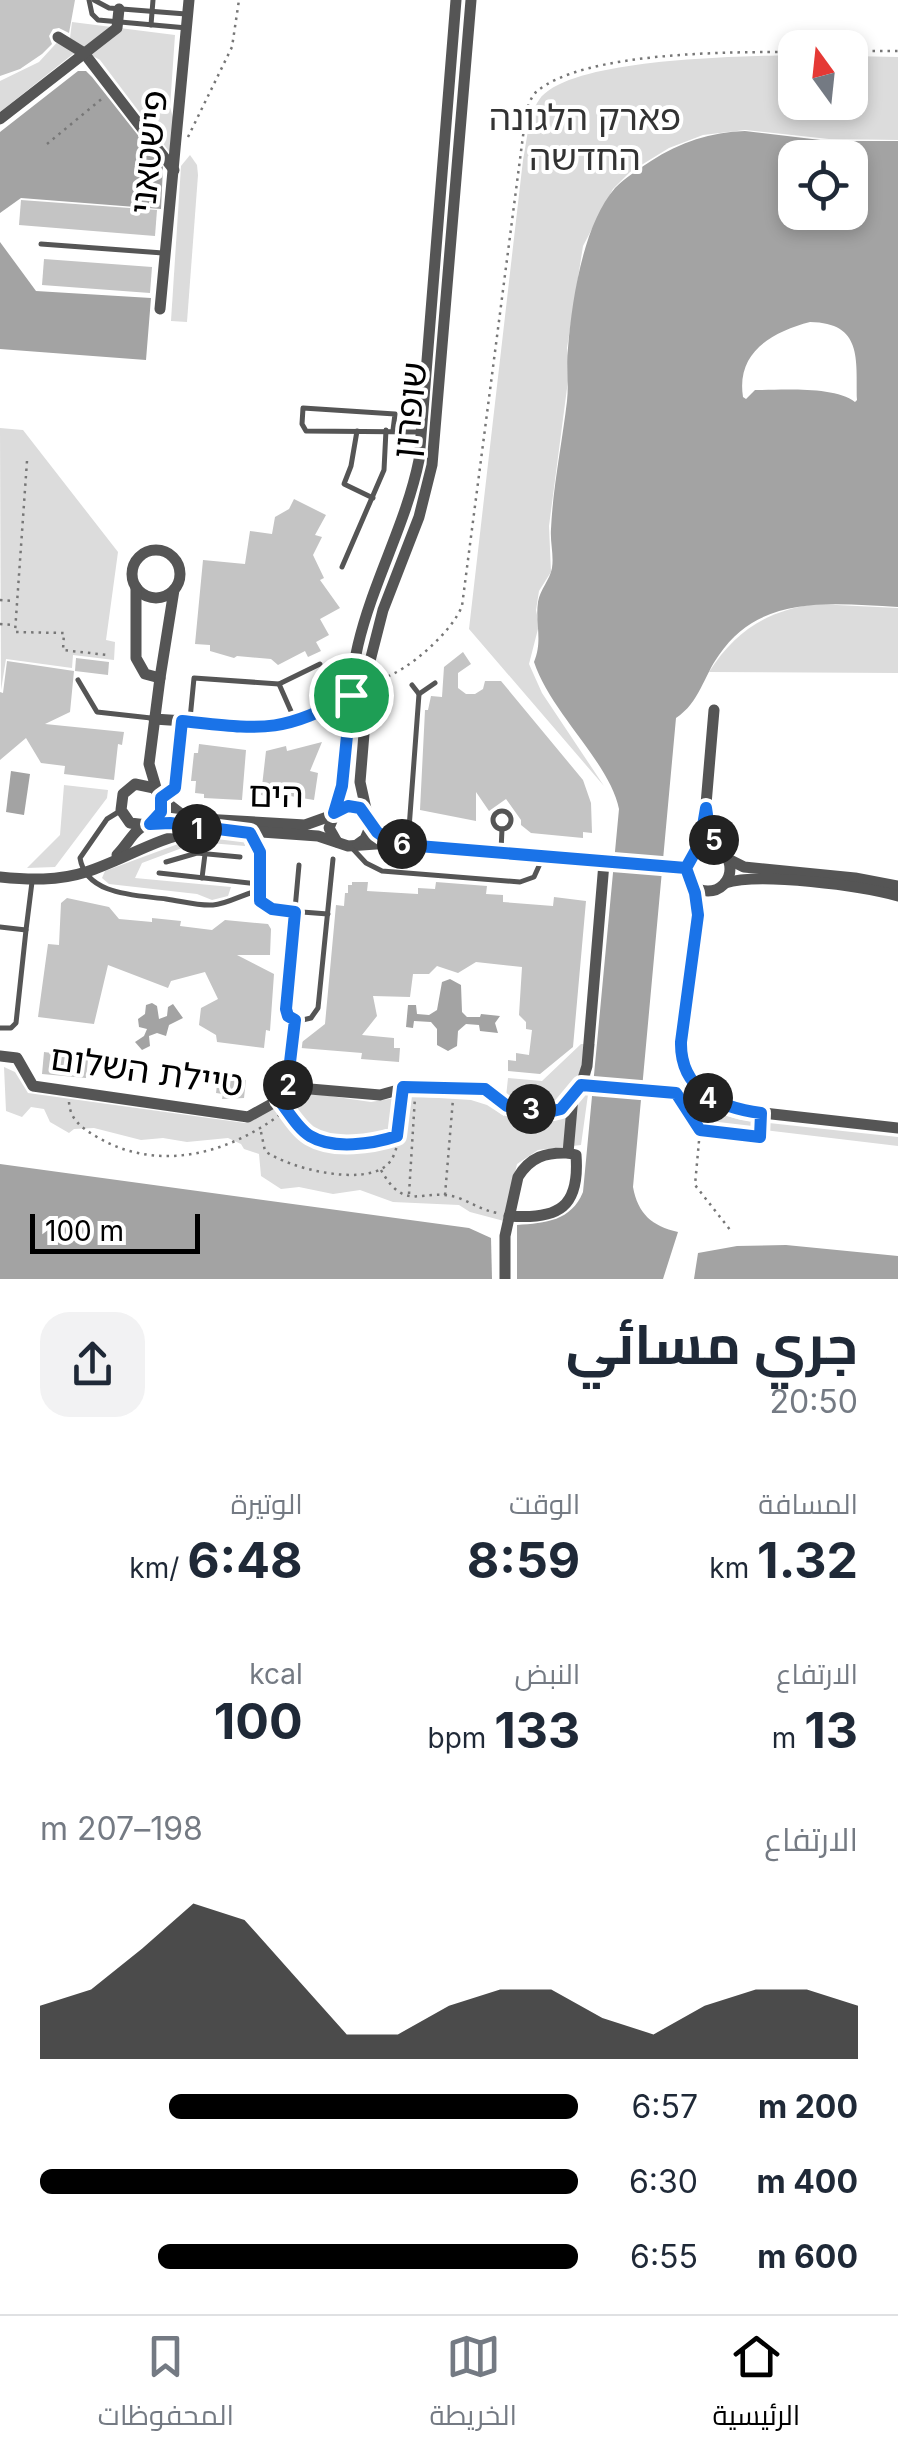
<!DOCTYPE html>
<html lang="ar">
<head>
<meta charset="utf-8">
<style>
  body { margin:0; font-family:Inter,Cairo,"Noto Sans Hebrew",sans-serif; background:#f2f2f3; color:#1f2937; direction:rtl; height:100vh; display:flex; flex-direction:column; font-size:38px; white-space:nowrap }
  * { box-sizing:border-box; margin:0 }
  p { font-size:32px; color:#747a83 }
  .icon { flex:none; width:55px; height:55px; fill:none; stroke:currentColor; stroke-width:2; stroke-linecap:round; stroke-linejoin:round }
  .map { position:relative; height:1279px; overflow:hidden; direction:ltr }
  .panel { display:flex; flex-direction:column; background:#fff; flex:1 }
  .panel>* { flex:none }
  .needle { width:65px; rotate:345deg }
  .buttons { position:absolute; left:778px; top:30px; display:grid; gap:20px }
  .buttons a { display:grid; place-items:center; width:90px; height:90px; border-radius:20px; background:#fff; box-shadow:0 5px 15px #0003; font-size:50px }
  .scale { position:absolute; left:30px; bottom:25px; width:170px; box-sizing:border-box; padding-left:10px; border:5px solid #000; border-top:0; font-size:28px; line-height:35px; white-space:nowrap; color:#000; -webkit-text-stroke:8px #fff; paint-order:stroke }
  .pin { position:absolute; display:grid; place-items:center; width:85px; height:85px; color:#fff; margin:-42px; border:5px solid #fff; border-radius:50%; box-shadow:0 2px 10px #0007 }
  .km { position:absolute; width:50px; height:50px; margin:-25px; border-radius:50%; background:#222; color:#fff; font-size:28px; line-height:50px; text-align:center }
  .round { display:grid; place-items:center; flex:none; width:105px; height:105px; border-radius:30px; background:#f2f2f3 }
  .summary { display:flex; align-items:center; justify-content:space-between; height:170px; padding:0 40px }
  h1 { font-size:55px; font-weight:700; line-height:75px }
  .metrics { display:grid; grid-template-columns:repeat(3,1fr); gap:15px; height:170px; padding:10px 40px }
  .metrics div { display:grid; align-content:center }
  .metrics b { font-size:50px; font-weight:700 }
  .metrics small { font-size:28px; font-weight:400 }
  .metrics p { font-size:28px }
  .chart { height:280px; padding:20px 40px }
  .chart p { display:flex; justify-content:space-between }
  .chart svg { width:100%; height:180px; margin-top:10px; fill:#000; opacity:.7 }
  ul { padding:0 40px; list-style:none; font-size:32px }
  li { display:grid; grid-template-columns:160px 120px 1fr; align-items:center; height:75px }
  li i { height:25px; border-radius:12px; background:#000 }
  .tab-bar { display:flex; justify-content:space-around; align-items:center; height:140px; border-top:2px solid #e0e1e3; background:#fff; font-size:28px; color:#747a83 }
  .tab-bar a { display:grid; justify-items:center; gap:5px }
  .tab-bar .on { color:#000 }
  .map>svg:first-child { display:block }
  .green { fill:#dcdcdc }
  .water { fill:#a3a3a3; fill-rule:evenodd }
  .building { fill:#c4c4c4 }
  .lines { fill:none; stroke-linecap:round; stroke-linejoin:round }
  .path { stroke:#777; stroke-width:2.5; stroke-dasharray:2.5 5; stroke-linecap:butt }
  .lane { stroke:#555; stroke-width:5 }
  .street { stroke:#555; stroke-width:11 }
  .route-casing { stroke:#fff; stroke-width:20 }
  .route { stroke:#1a73e8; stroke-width:12 }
  .labels { text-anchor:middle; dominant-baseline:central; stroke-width:8; stroke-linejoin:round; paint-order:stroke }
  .park-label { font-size:35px; fill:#333; stroke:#fff }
  .street-label { font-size:35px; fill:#000; stroke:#fff }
</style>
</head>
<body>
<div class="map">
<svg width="898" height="1279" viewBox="0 0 898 1279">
  <rect width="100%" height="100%" fill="#fff"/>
  <g class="green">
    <polygon points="72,22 175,35 170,107 176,128 171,154 100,60 86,52 73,54 0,112 0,81 39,62 62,37 70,38"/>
    <path d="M789,55H795V102H850V56L898,57V140L829,139L745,130L703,135L669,148L630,172L613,189L583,246L567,348L569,373L549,526L551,572L539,591L536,610L539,625L529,664L542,693L604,786L469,629L523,160C527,142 528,116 539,100C568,58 738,57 789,55Z"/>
    <polygon points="190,155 197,165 198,175 187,322 171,321 181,166"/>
    <polygon points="0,428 23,430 118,552 106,640 115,642 114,660 73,655 72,668 6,659 1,690"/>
    <path d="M816,604L898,608V673L709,672C735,631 768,610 816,604Z"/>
    <polygon points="64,785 108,790 107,798 55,867 27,868 60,835"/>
    <polygon points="197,837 245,839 245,846 198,842 142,863 135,878 231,887 228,896 212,900 197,894 109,884 102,878 105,871"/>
    <polygon points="581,1044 595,1044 581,1145 538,1150 517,1164 504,1221 470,1212 459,1205 393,1202 360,1190 333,1194 299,1187 281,1189 261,1176 259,1154 244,1149 241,1144 228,1138 187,1142 163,1138 141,1140 94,1128 74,1129 69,1133 50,1122 44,1109 31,1107 22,1117 6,1111 4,1067 15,1072 28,1093 245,1123 295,1091 371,1102 407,1096 471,1100 487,1105 504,1116 508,1078 542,1081"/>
    <polygon points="679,1078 698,1102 712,1112 741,1120 898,1137 898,1146 713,1124 697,1110"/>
  </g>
  <g class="water">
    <polygon points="78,71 86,71 92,77 163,167 161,209 21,198 0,213 0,132"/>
    <path d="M745,131L829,141H898V607C833,604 761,593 719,655C703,677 700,702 676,718L633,1187C638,1214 652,1226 678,1232L663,1279H517V1225C546,1223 571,1221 583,1192L619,809C610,763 551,713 534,662C543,640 535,624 538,602C540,589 550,580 552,568C554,555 550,542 551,529C553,486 562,444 567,401C569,383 566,366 568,348C572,300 583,225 615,188C626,177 639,169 651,161C680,142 711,132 745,131ZM795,158H850V212H795ZM810,322C863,323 856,359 857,400L855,402C834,386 782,390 755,390L746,399L743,397C736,352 772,332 810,322Z"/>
    <polygon points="0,242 36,291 151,298 146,360 0,349"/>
    <polygon points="11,771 30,774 24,815 6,812"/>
    <polygon points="450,979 461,985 462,1012 467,1017 480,1017 481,1014 500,1016 495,1023 498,1033 480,1031 479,1025 466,1024 458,1031 457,1046 448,1051 437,1045 437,1029 431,1022 414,1021 413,1028 406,1027 408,1005 416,1005 417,1014 429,1015 437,1010 442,982"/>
    <polygon points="152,1003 157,1006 159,1019 167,1016 168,1007 173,1004 183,1018 169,1025 166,1036 157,1033 149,1036 150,1046 142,1050 135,1042 144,1036 147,1029 139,1027 138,1019 145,1014 146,1005"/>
    <polygon points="0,1164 469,1228 491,1238 492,1279 0,1279"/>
    <polygon points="786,1245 898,1256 898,1279 694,1279 698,1253 737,1246"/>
  </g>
  <g class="building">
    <polygon points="0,0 75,0 69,33 59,28 53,29 49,36 52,44 42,54 20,69 0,76"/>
    <polygon points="21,200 157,210 155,236 19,225"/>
    <polygon points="44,259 152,267 150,293 42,285"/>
    <polygon points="294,499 326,515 315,535 322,537 313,555 324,578 320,580 340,608 320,619 329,635 316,642 321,651 308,657 305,651 278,665 271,659 237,656 234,658 210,651 210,645 195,644 203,560 245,564 250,531 272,534 275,517 289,509"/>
    <polygon points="463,652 471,664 458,673 458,688 466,694 475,694 483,689 485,681 501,681 583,780 591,803 592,833 583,832 583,838 531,833 521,825 521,820 506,799 489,811 476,792 476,821 420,810 425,710 428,710 431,696 442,697 444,667"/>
    <polygon points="76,658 109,662 108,675 75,671"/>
    <polygon points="7,661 74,671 70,712 45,724 124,732 122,745 118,744 114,780 64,774 65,766 41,763 26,738 0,760 0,692 3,693"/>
    <polygon points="322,742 310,771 318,773 314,800 284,795 284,800 261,795 266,751 286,746 287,751"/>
    <polygon points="199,744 246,750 242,800 204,798 204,794 195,793 196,781 191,781 194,753 198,753"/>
    <polygon points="352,882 368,882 367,891 418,894 418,888 435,889 436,882 487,886 486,894 503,895 503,902 553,906 554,897 586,901 573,1047 540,1074 508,1071 508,1060 516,1061 516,1053 529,1055 532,1030 526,1029 526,1022 519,1015 522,967 476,962 458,973 437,966 429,974 413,974 410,997 373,996 377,1016 362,1035 394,1038 394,1048 400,1048 399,1062 361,1059 362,1053 301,1048 302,1042 325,1024 336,905 344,906 345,893 348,893 348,885 352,885"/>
    <polygon points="67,898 109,907 119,919 152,922 152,918 181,921 180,926 212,930 225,920 268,924 271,929 270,955 237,955 274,974 270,1031 266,1030 264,1048 217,1042 216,1035 199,1025 201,1008 218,999 205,972 171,981 168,988 108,965 94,1024 38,1017 48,944 59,945 61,903"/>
    <polygon points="44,1052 83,1057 88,1060 86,1078 42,1074"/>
    <polygon points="218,1077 246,1080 244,1098 222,1099 223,1094 216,1093"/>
  </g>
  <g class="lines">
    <g class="path">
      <polyline points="850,51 898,51"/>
      <polyline points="188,137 232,47 239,0"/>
      <polyline points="47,144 104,97"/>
      <polyline points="27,461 15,632 64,633 63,650 107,655"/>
      <polyline points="0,600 15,601"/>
      <polyline points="0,624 13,625"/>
      <path d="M381,679C408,671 452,632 462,606L526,113C528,106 531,97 536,92C584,51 732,52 795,52"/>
      <path d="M69,1102C70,1120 82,1128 97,1137C160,1174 232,1153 286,1110"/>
      <path d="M286,1108C293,1116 299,1127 307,1134C324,1148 373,1144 394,1137"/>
      <path d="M261,1132L265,1151C288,1168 362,1187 387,1165C401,1153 399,1120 401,1104"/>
      <polyline points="699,1141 695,1185 731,1231"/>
      <path d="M381,1170C406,1215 423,1186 459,1198C472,1203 482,1210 497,1213"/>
      <polyline points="409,1194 415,1097"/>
      <polyline points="445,1195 453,1099"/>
    </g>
    <g class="lane">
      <polyline points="89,0 92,14 98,20 187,28"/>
      <polyline points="94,0 109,8 186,14"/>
      <polyline points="151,25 153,0"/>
      <polyline points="41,244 163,253"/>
      <polyline points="393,430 395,414 303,408 302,424 306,431 420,432"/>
      <polyline points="357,431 351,466 344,484 373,498"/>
      <polyline points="342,567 384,470 386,430"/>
      <polyline points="78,680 97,712 151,718"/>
      <polyline points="279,684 294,718"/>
      <polyline points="419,694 435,683"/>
      <polyline points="190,719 194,678 279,684 320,664"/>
      <polyline points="164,796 175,788 182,723"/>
      <circle cx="502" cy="820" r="9"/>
      <path d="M120,811L107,819L80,858C86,895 135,895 166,899C181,901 198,906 213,905C228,904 242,894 258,891"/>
      <path d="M249,833C271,854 249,882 264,905L276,910L328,914"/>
      <polyline points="408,842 419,694 412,685"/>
      <polyline points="353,849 366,863 382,871 520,882 534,877 543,857"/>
      <polyline points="501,851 502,829"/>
      <polyline points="166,862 197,853 240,857"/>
      <polyline points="299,865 286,1009 289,1017 298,1021 311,1018 318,1008 333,859"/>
      <polyline points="159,873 258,884"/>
      <polyline points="202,878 205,854"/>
      <polyline points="0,927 26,930 16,1023 11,1028 0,1028"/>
      <polyline points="26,930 32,882"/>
    </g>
    <g class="street">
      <polyline points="58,37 84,53 174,170"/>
      <polyline points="0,119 117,28 119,9"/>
      <polyline points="160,309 189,0"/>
      <circle cx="156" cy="574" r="24"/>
      <polyline points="136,587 136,658 145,674 160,678 174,590"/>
      <polyline points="154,719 273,727 315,715 351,695"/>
      <polyline points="157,791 149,764 160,678"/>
      <polyline points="162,799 180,813 203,819 305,825 333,815"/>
      <path d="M334,813C354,760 345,700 358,645C373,581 406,524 419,460L456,0"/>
      <polyline points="150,824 318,836 348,846 390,843 686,868"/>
      <polyline points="337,842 329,828 336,811 351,806 367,815"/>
      <polyline points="358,844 365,839 370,827 360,782 370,661 383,610 419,517 432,465 471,0"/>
      <circle cx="708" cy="869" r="22"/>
      <polyline points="696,851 704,828 714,710"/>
      <path d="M117,855C124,848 128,841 134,834C147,818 178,817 154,788L135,784L123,794L121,810L130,823L147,825"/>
      <polyline points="728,859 744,867 855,878 898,886"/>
      <path d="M0,877C29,880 58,881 86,872C123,860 156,838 196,831"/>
      <path d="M725,883C760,872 862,886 898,896"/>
      <path d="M693,885L698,915L681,1052C685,1082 707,1102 736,1110L898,1128"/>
      <polyline points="0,1056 17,1058 33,1086 248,1117 286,1096 295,1020"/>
      <polyline points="581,1085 676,1093 699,1130 759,1137 761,1113"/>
      <polyline points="287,1087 380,1095 416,1085 485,1089 494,1093 507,1106 561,1109 581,1085 587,1066 604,863"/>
      <path d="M509,1216C559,1220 580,1207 576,1155L568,1153"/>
      <path d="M505,1279V1236L518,1177C530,1157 546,1152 568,1153L573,1096"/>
    </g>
  </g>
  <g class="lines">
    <defs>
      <path id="route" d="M351,695C281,735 260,729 182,721L175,788L161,798V812L150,824L170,823L250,833L260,852V901L272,909L295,912L286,1009L288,1016L295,1020L286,1096L279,1100C288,1111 298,1129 310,1136C333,1150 373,1144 397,1136L403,1087L485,1089L507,1106L553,1111L561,1109L581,1085L676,1093L700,1130L760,1137L761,1113C720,1108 680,1090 681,1042L698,915L695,893L686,868L700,843L706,808L709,828L719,850L706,847L696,850L686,868L394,844L377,832L360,808L348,806L334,813L342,786L351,695"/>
    </defs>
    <use href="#route" class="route-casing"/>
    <use href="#route" class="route"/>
  </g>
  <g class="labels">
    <g class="park-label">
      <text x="585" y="117">פארק הלגונה<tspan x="585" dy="40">החדשה</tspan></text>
    </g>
    <g class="street-label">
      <text transform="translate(148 152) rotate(-84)">פישטאני</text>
      <text transform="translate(409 410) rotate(-84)">שופרון</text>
      <text transform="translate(276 794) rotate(1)">הים</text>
      <text transform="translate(147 1070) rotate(8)">טיילת השלום</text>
    </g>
  </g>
</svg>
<div class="buttons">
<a><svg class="needle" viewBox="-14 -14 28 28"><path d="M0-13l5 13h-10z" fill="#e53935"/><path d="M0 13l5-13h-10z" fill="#747a83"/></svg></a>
<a><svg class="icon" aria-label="locate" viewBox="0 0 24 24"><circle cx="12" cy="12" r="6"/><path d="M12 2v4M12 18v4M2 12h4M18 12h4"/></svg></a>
</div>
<div class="scale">100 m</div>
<div class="pin" style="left:351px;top:695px;background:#1e9e55"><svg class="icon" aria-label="arrive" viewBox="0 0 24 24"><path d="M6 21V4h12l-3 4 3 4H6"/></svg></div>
<b class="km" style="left:197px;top:829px">1</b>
<b class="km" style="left:288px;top:1085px">2</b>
<b class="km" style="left:531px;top:1109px">3</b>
<b class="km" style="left:708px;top:1098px">4</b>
<b class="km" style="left:714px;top:840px">5</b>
<b class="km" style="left:402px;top:844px">6</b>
</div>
<section class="panel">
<div class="summary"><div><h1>جري مسائي</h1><p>20:50</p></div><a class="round"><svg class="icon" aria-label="share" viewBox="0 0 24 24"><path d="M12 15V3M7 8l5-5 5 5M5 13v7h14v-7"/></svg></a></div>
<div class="metrics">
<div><p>المسافة</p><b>1.32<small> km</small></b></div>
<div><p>الوقت</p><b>8:59</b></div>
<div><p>الوتيرة</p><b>6:48<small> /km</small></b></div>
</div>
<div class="metrics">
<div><p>الارتفاع</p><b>13<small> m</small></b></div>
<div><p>النبض</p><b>133<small> bpm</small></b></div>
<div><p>kcal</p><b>100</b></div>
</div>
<div class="chart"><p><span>الارتفاع</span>198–207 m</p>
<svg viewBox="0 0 160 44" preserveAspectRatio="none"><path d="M0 44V31L10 27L20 17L30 6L40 10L50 24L60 38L70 38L80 31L90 27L100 27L110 34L120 38L130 31L140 27L150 27L160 31V44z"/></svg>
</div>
<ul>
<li><b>200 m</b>6:57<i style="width:76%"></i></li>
<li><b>400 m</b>6:30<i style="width:100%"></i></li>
<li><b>600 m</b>6:55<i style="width:78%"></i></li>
</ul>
</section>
<nav class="tab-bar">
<a class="on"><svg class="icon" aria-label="home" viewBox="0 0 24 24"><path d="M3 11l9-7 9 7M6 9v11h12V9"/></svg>الرئيسية</a>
<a><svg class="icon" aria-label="map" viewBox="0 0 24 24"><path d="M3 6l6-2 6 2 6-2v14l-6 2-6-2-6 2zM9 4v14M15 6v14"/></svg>الخريطة</a>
<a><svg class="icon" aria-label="saved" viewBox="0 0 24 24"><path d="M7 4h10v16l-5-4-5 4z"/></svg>المحفوظات</a>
</nav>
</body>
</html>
